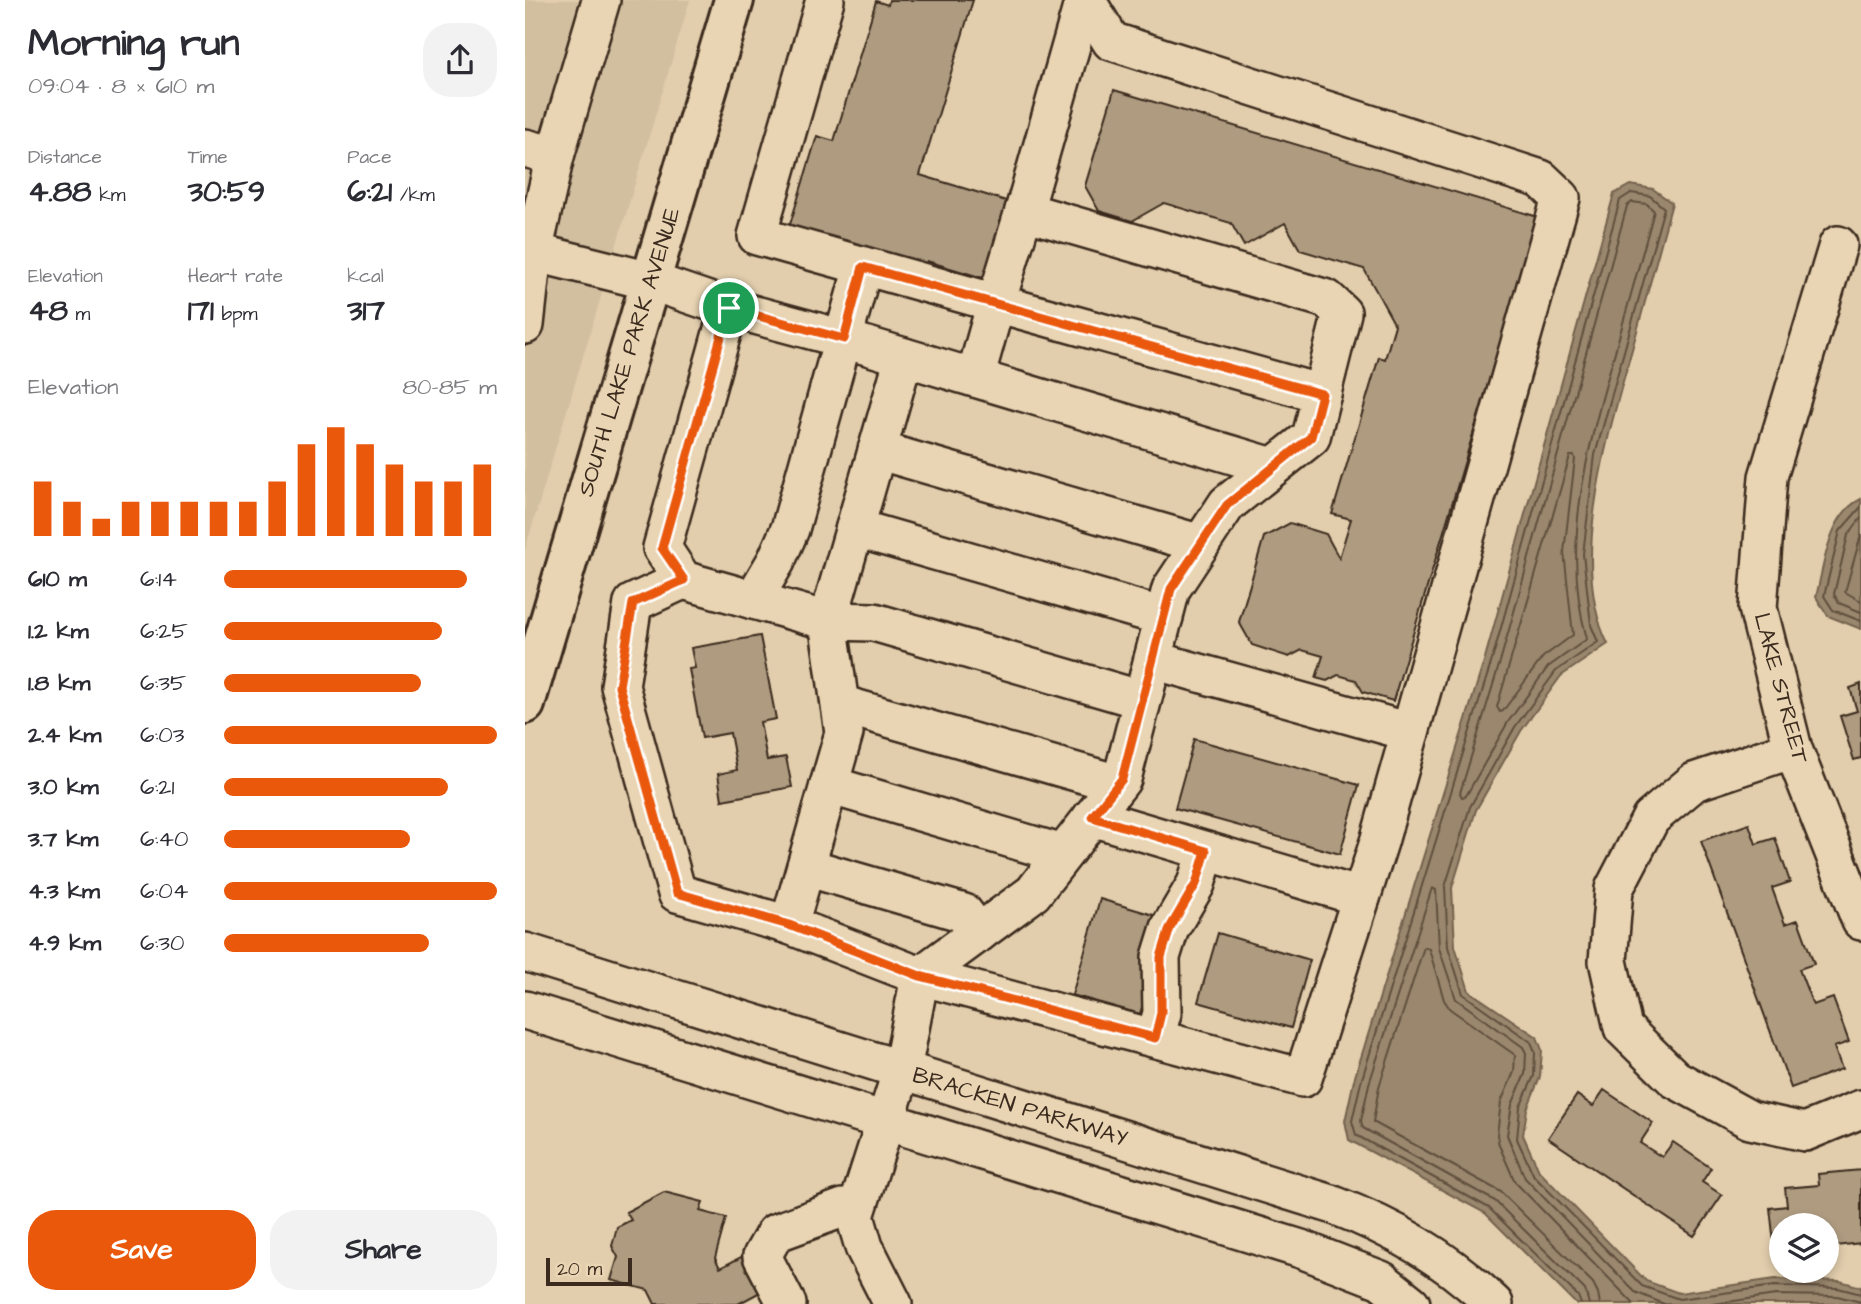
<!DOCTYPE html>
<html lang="en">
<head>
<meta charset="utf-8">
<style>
  body { margin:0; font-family:"Architects Daughter",sans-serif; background:#f2f2f3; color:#2b2b33; height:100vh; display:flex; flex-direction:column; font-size:26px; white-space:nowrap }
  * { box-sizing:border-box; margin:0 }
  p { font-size:23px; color:#7c7c81 }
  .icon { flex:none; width:38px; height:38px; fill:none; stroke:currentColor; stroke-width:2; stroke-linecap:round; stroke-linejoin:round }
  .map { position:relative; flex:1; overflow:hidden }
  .details { display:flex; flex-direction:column; background:#fff; width:525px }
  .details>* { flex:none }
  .tools { position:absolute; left:1244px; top:1213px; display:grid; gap:14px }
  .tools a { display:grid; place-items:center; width:70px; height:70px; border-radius:50%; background:#fff; box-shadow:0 4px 10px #0003; font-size:35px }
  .scale { position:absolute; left:21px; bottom:18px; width:86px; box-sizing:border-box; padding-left:7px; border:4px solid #3b2a1e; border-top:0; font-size:19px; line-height:24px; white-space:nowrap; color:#3b2a1e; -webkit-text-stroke:5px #e9d5b3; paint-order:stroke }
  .pin { position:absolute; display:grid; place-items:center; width:60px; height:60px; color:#fff; margin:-30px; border:4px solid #fff; border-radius:50%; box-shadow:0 2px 7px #0007 }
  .round { display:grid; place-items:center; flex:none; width:74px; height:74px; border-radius:28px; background:#f2f2f3 }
  .head { display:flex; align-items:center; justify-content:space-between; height:119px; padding:0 28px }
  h1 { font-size:38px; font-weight:700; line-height:52px }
  .metrics { display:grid; grid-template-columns:repeat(3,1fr); gap:10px; height:119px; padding:7px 28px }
  .metrics div { display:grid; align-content:center }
  .metrics b { font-size:30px; font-weight:700 }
  .metrics small { font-size:19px; font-weight:400 }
  .metrics p { font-size:19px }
  .chart { height:196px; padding:14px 28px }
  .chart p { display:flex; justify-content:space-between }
  .chart svg { width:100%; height:126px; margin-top:7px; stroke:#ea580c; stroke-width:6 }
  .action { display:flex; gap:14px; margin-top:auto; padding:14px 28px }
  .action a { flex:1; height:80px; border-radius:28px; background:#ea580c; color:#fff; font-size:28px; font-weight:700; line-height:80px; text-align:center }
  .action a+a { background:#f2f2f3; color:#2b2b33 }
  ul { padding:0 28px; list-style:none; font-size:23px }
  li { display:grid; grid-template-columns:112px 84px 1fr; align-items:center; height:52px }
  li i { height:18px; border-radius:9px; background:#ea580c }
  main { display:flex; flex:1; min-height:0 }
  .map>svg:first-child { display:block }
  .built { fill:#d2bfa0 }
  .water { fill:#9a876e; stroke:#74624e; stroke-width:2 }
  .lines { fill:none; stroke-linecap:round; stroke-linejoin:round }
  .shore { stroke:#614f3e; stroke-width:2 }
  .building { fill:#ae9b80; stroke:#3b2a1e; stroke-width:2 }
  .minor-casing { stroke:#3b2a1e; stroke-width:42 }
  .major-casing { stroke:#3b2a1e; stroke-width:44 }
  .minor { stroke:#e9d5b3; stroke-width:37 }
  .major { stroke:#e9d5b3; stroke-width:38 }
  .route-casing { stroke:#fff; stroke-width:14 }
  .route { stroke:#ea580c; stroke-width:9 }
  .labels { text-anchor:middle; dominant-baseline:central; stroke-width:6; stroke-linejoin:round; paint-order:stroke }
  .street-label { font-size:23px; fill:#3b2a1e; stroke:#e9d5b3 }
</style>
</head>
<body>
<main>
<section class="details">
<div class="head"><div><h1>Morning run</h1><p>09:04 · 8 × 610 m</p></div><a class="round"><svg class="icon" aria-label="share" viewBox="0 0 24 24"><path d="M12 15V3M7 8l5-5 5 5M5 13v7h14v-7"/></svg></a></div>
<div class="metrics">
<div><p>Distance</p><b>4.88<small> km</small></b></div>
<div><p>Time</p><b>30:59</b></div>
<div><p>Pace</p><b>6:21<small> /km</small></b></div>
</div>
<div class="metrics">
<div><p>Elevation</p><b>48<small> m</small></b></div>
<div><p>Heart rate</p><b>171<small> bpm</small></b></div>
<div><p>kcal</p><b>317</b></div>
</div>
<div class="chart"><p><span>Elevation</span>80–85 m</p>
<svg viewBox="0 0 160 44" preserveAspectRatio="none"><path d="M5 44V25M15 44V32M25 44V38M35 44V32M45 44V32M55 44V32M65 44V32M75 44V32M85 44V25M95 44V12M105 44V6M115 44V12M125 44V19M135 44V25M145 44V25M155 44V19"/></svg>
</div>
<ul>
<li><b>610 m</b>6:14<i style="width:89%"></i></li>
<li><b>1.2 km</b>6:25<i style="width:80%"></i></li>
<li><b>1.8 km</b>6:35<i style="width:72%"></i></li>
<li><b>2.4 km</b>6:03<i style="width:100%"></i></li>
<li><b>3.0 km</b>6:21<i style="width:82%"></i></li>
<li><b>3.7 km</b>6:40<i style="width:68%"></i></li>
<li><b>4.3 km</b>6:04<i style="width:100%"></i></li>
<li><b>4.9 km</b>6:30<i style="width:75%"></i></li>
</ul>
<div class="action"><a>Save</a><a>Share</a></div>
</section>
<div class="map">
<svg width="1336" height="1304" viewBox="0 0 1336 1304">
  <rect width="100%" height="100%" fill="#e2cead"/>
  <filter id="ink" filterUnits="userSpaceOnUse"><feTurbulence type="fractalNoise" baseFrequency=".0143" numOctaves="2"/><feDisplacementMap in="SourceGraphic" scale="14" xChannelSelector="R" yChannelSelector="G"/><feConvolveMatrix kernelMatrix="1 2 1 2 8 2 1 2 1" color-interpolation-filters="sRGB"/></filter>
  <g filter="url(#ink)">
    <polygon class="built" points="0,0 165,0 0,550"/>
    <g class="water">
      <path d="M1105,185L1128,189L1147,203C1133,253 1120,303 1106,353C1083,435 1043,564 1083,644L1036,676L996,731L951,810L927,888L930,946L944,991L1012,1037L1017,1050L1015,1077L1002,1109L998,1135L1014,1171L1121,1281L1154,1293L1250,1279L1315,1281L1336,1287V1303L1332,1304H1051L960,1213L824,1140L820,1121L829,1080L960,658L1089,194Z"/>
      <path d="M1336,499V629L1303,616L1291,597C1299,566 1303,515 1336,499Z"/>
    </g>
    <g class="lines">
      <g class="shore">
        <path d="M1107,202L1122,204L1129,211C1115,263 1100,315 1086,366C1061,455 1036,548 1062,639L1023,667L983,722L941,796L937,797L935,793L975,662L1102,206Z"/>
        <polygon points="1045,456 1049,456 1050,459 1039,552 1048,635 1018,657 978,711 975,712 972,707"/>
        <polyline points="1336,507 1315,531 1299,596 1308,610 1336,621"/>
        <polyline points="1336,518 1323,535 1309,594 1314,603 1336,612"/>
        <polyline points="1336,535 1320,592 1336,601"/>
        <polyline points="1056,1304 1053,1296 964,1208 831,1135 827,1121 836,1082 967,660 1095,200 1106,193 1125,196 1139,208 1070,455 1058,554 1066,625 1073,642 1031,671 990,727 945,807 920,887 923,947 938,994 1006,1042 1010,1052 1009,1076 995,1107 992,1139 1009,1176 1117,1286 1154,1299 1250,1286 1313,1288 1336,1294"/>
        <polyline points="1064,1304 1060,1290 970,1201 838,1128 836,1121 844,1084 907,888 911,890 914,948 931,999 998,1047 1001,1053 1000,1074 987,1105 982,1135 1000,1178 1110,1292 1139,1304"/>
        <polyline points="1075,1304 1073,1293 1068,1283 976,1192 848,1122 854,1087 899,947 904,949 919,1000 925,1009 990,1055 989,1072 976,1102 972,1135 974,1145 990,1182 1109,1304"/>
        <polyline points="1188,1304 1251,1295 1312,1296 1336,1302"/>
      </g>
    </g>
    <g class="building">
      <polygon points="364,0 448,0 395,175 491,204 468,281 402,261 399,273 263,231 292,136 309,141 351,1 363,5"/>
      <polygon points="589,90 1013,217 868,701 838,692 831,680 813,675 802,681 791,678 798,656 777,650 764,657 727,645 714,622 739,537 765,523 801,534 814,558 826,519 807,514 854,357 860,359 870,325 839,269 775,250 760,223 719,246 706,223 639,203 607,221 574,211 560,186"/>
      <polygon points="235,636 251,719 235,722 242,760 261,757 267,787 197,800 193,774 212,770 205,733 177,738 164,669 170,668 166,648"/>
      <polygon points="1336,684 1336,758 1329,760 1315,716 1332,711 1325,688"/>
      <polygon points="669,739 834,785 815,854 650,808"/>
      <polygon points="1224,824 1231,844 1250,838 1265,882 1247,888 1260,924 1273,920 1289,964 1274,969 1288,1005 1308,998 1324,1042 1309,1047 1317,1069 1266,1088 1176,841"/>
      <polygon points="575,899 642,919 615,1014 547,995"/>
      <polygon points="693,933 785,960 766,1028 673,1002"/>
      <polygon points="1079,1090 1128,1123 1115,1143 1137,1157 1148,1142 1186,1168 1177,1182 1197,1195 1169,1236 1023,1138 1052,1095 1068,1106"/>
      <polygon points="1336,1170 1336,1243 1302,1247 1302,1225 1256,1225 1256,1252 1250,1252 1245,1208 1262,1206 1260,1188 1294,1185 1293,1174"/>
      <polygon points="139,1192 178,1202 175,1211 201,1218 190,1258 195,1268 220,1255 239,1290 213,1304 130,1304 123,1290 86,1280 93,1257 87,1246 92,1227 106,1220 101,1212"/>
    </g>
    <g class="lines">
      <defs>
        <g id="minor">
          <polyline points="300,0 232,236 471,303 499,211 802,299 817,313 786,437 702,504 646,589 597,779 508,893 395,976 377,1070 330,1216 339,1247 368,1304"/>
          <polyline points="0,148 30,156 76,0"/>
          <polyline points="499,211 559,0"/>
          <polyline points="1313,245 1243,477 1233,608 1268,749 1336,921"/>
          <polyline points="0,250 125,281 204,308 319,339 748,467"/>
          <polyline points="204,308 137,548 158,580 303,621 349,622 617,700"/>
          <polyline points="0,325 8,252 30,156"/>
          <polyline points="379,357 303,621 319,733 264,925 395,976 778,1078 854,842 1036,198 1016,179 586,41 561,0"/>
          <polyline points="450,378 471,303 797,394"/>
          <polyline points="352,450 676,544"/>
          <polyline points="330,528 639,617"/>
          <polyline points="158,580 108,603 95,686 152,893 264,925"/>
          <polyline points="228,600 251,561 265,529 338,267"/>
          <polyline points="628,660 885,732"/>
          <polyline points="315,704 593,784"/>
          <polyline points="1268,749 1169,782 1126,818 1089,889 1083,961 1098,1028 1150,1079 1225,1120 1280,1132 1336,1109"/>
          <polyline points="304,785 538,854"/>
          <polyline points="567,817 836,897"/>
          <polyline points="281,867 439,913 454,933"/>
          <path d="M0,952L806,1204C869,1228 920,1257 969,1304"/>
          <polyline points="0,1010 776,1249 856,1280 886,1304"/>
          <polyline points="630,1038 637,1013 636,957 645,928 671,884 681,851"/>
          <polyline points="262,1304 237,1256 250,1233 318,1208 330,1216"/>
        </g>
        <polyline id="major" points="0,704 209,0"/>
      </defs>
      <use href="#minor" class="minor-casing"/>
      <use href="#major" class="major-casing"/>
      <use href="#minor" class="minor"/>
      <use href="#major" class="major"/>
    </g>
  </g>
  <g class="lines" filter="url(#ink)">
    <defs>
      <polygon id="route" points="338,267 797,394 786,437 702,505 646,589 597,779 567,817 681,851 671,884 645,928 636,957 636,1013 630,1038 395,976 264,925 152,893 94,686 108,603 159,580 137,548 204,308 319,339"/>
    </defs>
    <use href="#route" class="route-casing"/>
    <use href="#route" class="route"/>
  </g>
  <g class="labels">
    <g class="street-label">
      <text transform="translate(104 352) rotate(-73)">SOUTH LAKE PARK AVENUE</text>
      <text transform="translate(1256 688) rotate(75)">LAKE STREET</text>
      <text transform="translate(495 1107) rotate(17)">BRACKEN PARKWAY</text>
    </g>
  </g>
</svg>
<div class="tools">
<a><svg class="icon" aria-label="layers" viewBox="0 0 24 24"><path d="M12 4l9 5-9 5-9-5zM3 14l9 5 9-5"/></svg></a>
</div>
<div class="scale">20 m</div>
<div class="pin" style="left:204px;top:308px;background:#1e9e55"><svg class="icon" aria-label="arrive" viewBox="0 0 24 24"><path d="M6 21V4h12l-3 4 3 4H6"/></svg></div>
</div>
</main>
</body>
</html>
